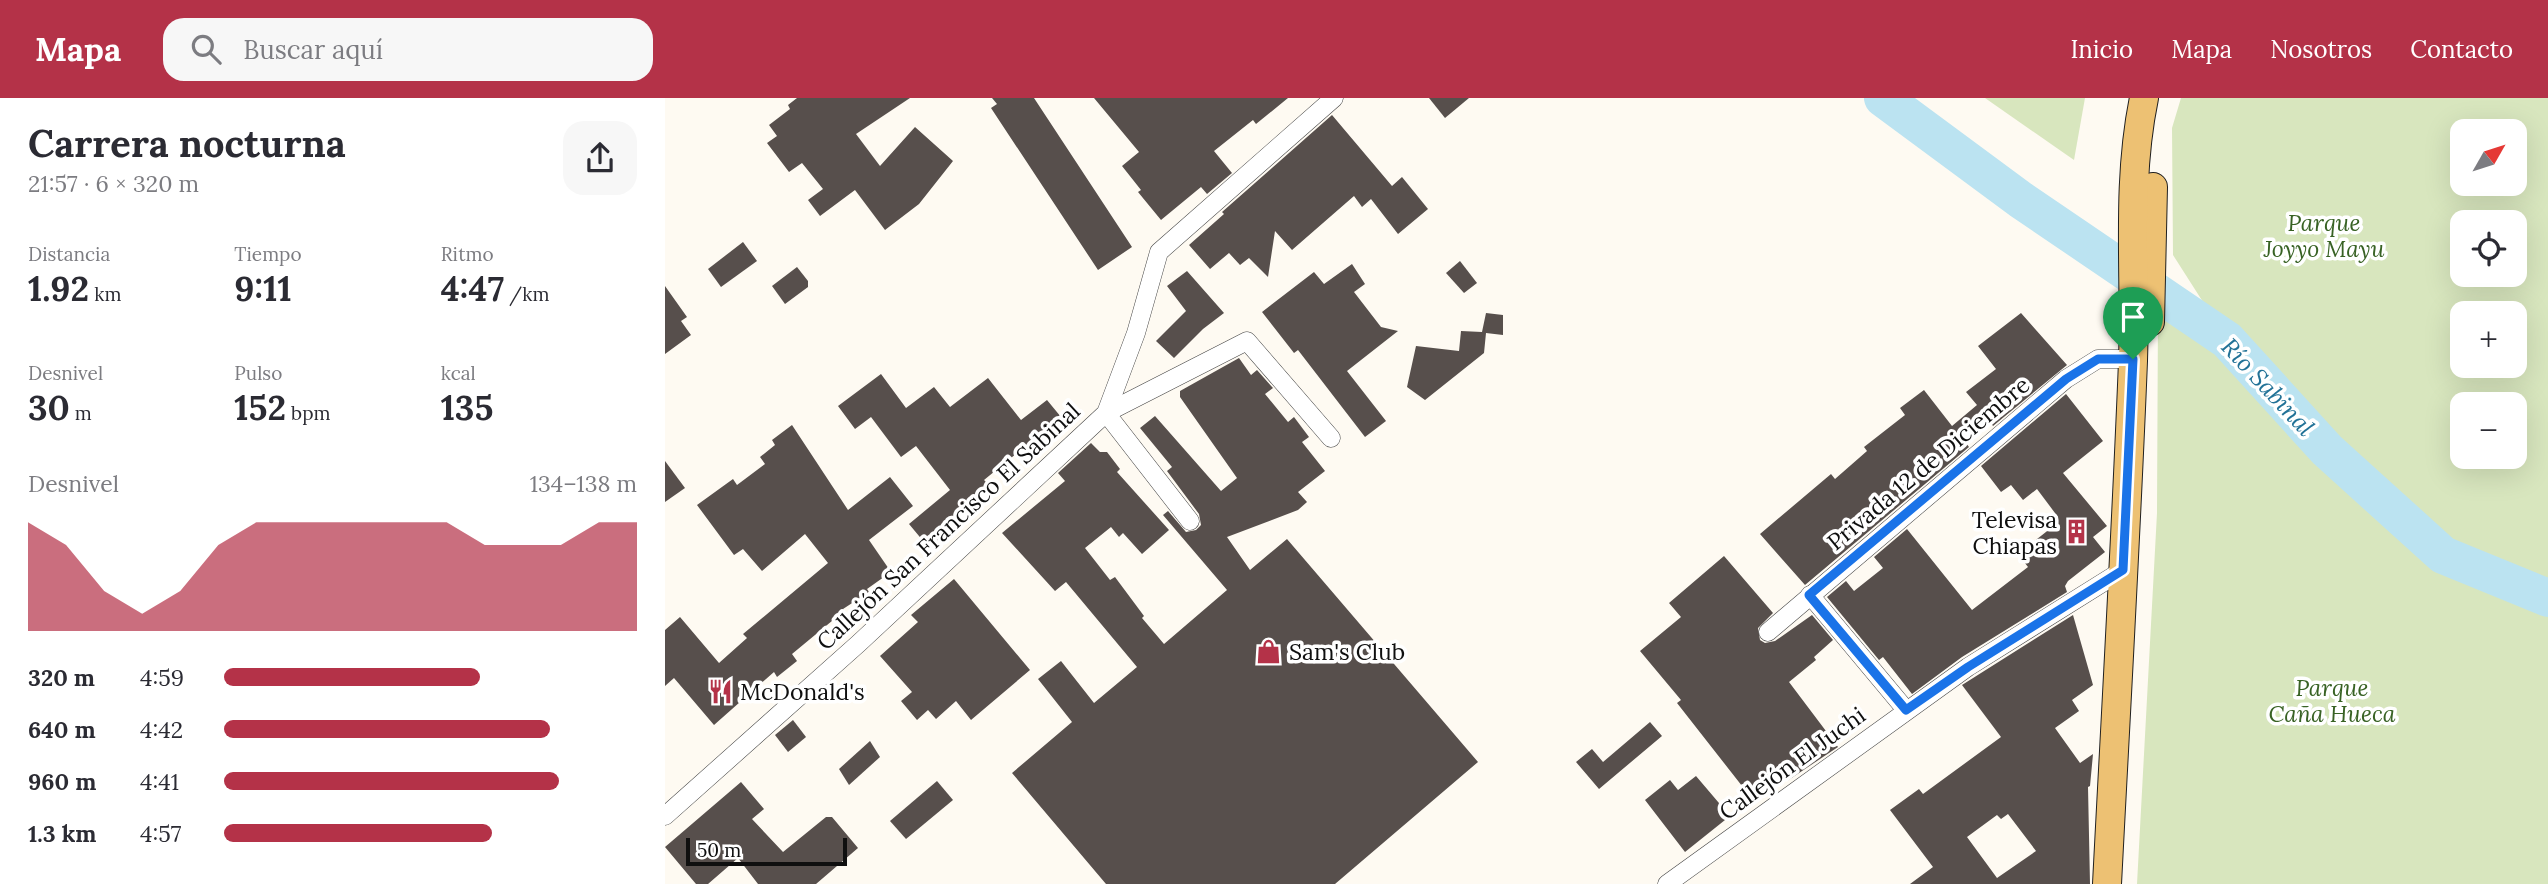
<!DOCTYPE html>
<html lang="es">
<head>
<meta charset="utf-8">
<style>
  body { margin:0; font-family:Lora,serif; background:#f7f7f7; color:#2b2b33; height:100vh; display:flex; flex-direction:column; font-size:26px; white-space:nowrap }
  * { box-sizing:border-box; margin:0 }
  p { font-size:23px; color:#7c7c81 }
  .icon { flex:none; width:38px; height:38px; fill:none; stroke:currentColor; stroke-width:2; stroke-linecap:round; stroke-linejoin:round }
  .map { position:relative; flex:1; overflow:hidden }
  .side { display:flex; flex-direction:column; background:#fff; width:665px }
  .side>* { flex:none }
  .needle { width:46px; rotate:51deg }
  .fabs { position:absolute; left:1785px; top:21px; display:grid; gap:14px }
  .fabs a { display:grid; place-items:center; width:77px; height:77px; border-radius:14px; background:#fff; box-shadow:0 7px 28px #0002; font-size:35px }
  .scale { position:absolute; left:21px; bottom:18px; width:161px; box-sizing:border-box; padding-left:7px; border:4px solid #0f0f0f; border-top:0; font-size:19px; line-height:24px; white-space:nowrap; color:#0f0f0f; -webkit-text-stroke:5px #fff; paint-order:stroke }
  .pin { position:absolute; display:grid; place-items:center; width:60px; height:60px; color:#fff; margin:-72px -30px; border-radius:50% 50% 50% 0; rotate:-45deg; box-shadow:0 0 7px #0007 }
  .pin .icon { rotate:45deg }
  .round { display:grid; place-items:center; flex:none; width:74px; height:74px; border-radius:21px; background:#f7f7f7 }
  .overview { display:flex; align-items:center; justify-content:space-between; height:119px; padding:0 28px }
  h1 { font-size:38px; font-weight:700; line-height:52px }
  .figures { display:grid; grid-template-columns:repeat(3,1fr); gap:10px; height:119px; padding:7px 28px }
  .figures div { display:grid; align-content:center }
  .figures b { font-size:35px; font-weight:700 }
  .figures small { font-size:19px; font-weight:400 }
  .figures p { font-size:19px }
  .chart { height:196px; padding:14px 28px }
  .chart p { display:flex; justify-content:space-between }
  .chart svg { width:100%; height:126px; margin-top:7px; fill:#b43248; opacity:.7 }
  ul { padding:0 28px; list-style:none; font-size:23px }
  li { display:grid; grid-template-columns:112px 84px 1fr; align-items:center; height:52px }
  li i { height:18px; border-radius:9px; background:#b43248 }
  header { display:flex; align-items:center; gap:42px; box-sizing:border-box; height:98px; padding:0 35px; background:#b43248; color:#fff }
  header strong { font-size:33px }
  nav { display:flex; gap:38px; margin-inline-start:auto; font-size:24px }
  .search { width:490px; height:63px; background:#f7f7f7; display:flex; align-items:center; gap:18px; box-sizing:border-box; padding:0 24px; border-radius:21px; color:#7c7c81; font-size:26px }
  main { display:flex; flex:1; min-height:0 }
  .map>svg:first-child { display:block }
  .green { fill:#d8e6be; fill-rule:evenodd }
  .lines { fill:none; stroke-linecap:round; stroke-linejoin:round }
  .river { stroke:#bbe3f1; stroke-width:38 }
  .building { fill:#574f4c; fill-rule:evenodd }
  .minor-casing { stroke:#424242; stroke-width:19 }
  .primary-casing { stroke:#202020; stroke-width:30 }
  .minor { stroke:#fff; stroke-width:18 }
  .primary { stroke:#edc173; stroke-width:28 }
  .route-casing { stroke:#fff; stroke-width:14 }
  .route { stroke:#1a73e8; stroke-width:9 }
  .labels { text-anchor:middle; dominant-baseline:central; stroke-width:7; stroke-linejoin:round; paint-order:stroke }
  .park-label { font-size:23px; font-style:italic; fill:#386224; stroke:#fff }
  .street-label { font-size:23px; fill:#0f0f0f; stroke:#fff }
  .poi-label { font-size:23px; fill:#0f0f0f; stroke:#fff; text-anchor:start }
  .water-label { font-size:24px; font-style:italic; fill:#227297; stroke:#fff }
</style>
</head>
<body>
<header>
<strong>Mapa</strong>
<div class="search"><svg class="icon" aria-label="search" viewBox="0 0 24 24"><circle cx="10" cy="10" r="6"/><path d="M15 15l6 6"/></svg>Buscar aquí</div>
<nav><a>Inicio</a><a>Mapa</a><a>Nosotros</a><a>Contacto</a></nav>
</header>
<main>
<section class="side">
<div class="overview"><div><h1>Carrera nocturna</h1><p>21:57 · 6 × 320 m</p></div><a class="round"><svg class="icon" aria-label="share" viewBox="0 0 24 24"><path d="M12 15V3M7 8l5-5 5 5M5 13v7h14v-7"/></svg></a></div>
<div class="figures">
<div><p>Distancia</p><b>1.92<small> km</small></b></div>
<div><p>Tiempo</p><b>9:11</b></div>
<div><p>Ritmo</p><b>4:47<small> /km</small></b></div>
</div>
<div class="figures">
<div><p>Desnivel</p><b>30<small> m</small></b></div>
<div><p>Pulso</p><b>152<small> bpm</small></b></div>
<div><p>kcal</p><b>135</b></div>
</div>
<div class="chart"><p><span>Desnivel</span>134–138 m</p>
<svg viewBox="0 0 160 44" preserveAspectRatio="none"><path d="M0 44V6L10 14L20 30L30 38L40 30L50 14L60 6L70 6L80 6L90 6L100 6L110 6L120 14L130 14L140 14L150 6L160 6V44z"/></svg>
</div>
<ul>
<li><b>320 m</b>4:59<i style="width:62%"></i></li>
<li><b>640 m</b>4:42<i style="width:79%"></i></li>
<li><b>960 m</b>4:41<i style="width:81%"></i></li>
<li><b>1.3 km</b>4:57<i style="width:65%"></i></li>
</ul>
</section>
<div class="map">
<svg width="1883" height="786" viewBox="0 0 1883 786">
  <rect width="100%" height="100%" fill="#fefaf2"/>
  <g class="green">
    <polygon points="1320,0 1420,0 1409,62"/>
    <path d="M1516,0H1883V786H1472L1492,415L1493,211L1495,196L1561,240L1508,157L1507,30ZM1797,33H1850V86H1797ZM1797,124H1850V177H1797ZM1797,215H1850V268H1797ZM1797,306H1850V359H1797Z"/>
  </g>
  <g class="lines">
    <polyline class="river" points="1218,0 1356,102 1562,242 1662,352 1778,457 1883,500"/>
  </g>
  <g class="building">
    <polygon points="132,0 245,0 191,36 215,68 250,29 288,63 254,106 220,132 190,92 155,118 143,102 158,91 137,65 124,74 102,45 112,38 104,27 125,11 123,7"/>
    <polygon points="327,0 369,0 467,149 433,172 326,10 332,6"/>
    <polygon points="429,0 623,0 591,26 588,22 549,53 567,75 542,96 536,89 496,122 473,94 476,92 457,68 474,54"/>
    <polygon points="764,0 804,0 780,20"/>
    <polygon points="667,17 727,88 737,79 763,111 733,136 706,101 697,109 689,98 627,152 610,133 603,179 584,160 575,167 564,155 545,171 524,147 559,116 557,114"/>
    <polygon points="78,144 92,163 56,189 43,171"/>
    <polygon points="795,163 812,185 799,195 781,175"/>
    <polygon points="687,166 700,186 689,194 716,229 733,233 682,273 721,323 700,339 633,252 629,255 597,214 649,174 659,186"/>
    <polygon points="132,169 143,183 143,189 120,206 107,188"/>
    <polygon points="522,173 559,215 538,231 509,260 491,243 521,213 502,188"/>
    <polygon points="0,188 22,219 16,223 26,237 0,256"/>
    <polygon points="821,215 838,217 838,237 821,235 819,255 760,302 742,289 751,248 794,253 796,233 817,234"/>
    <polygon points="1356,215 1402,267 1328,328 1323,321 1297,340 1304,349 1140,487 1095,436 1166,376 1170,381 1202,353 1199,349 1240,317 1235,310 1259,292 1287,328 1312,307 1301,294 1331,271 1313,248"/>
    <polygon points="574,260 586,277 592,272 608,290 600,296 623,324 629,319 644,339 637,344 660,373 633,394 642,404 633,412 562,439 585,472 622,441 813,664 670,786 441,786 347,675 407,624 373,581 396,563 429,605 472,569 401,484 390,493 337,435 400,383 393,375 426,345 435,354 442,354 455,371 452,374 504,432 477,456 458,435 454,439 446,429 420,450 445,482 450,479 479,518 477,520 499,546 562,492 498,417 503,413 521,434 531,432 536,427 534,416 502,373 507,369 475,330 490,318 556,393 572,380 515,299 515,293"/>
    <polygon points="216,276 241,310 269,289 285,309 323,280 356,322 382,302 396,319 319,382 325,388 279,428 283,433 264,450 244,426 285,392 251,348 236,359 206,319 190,331 173,308"/>
    <polygon points="1401,296 1438,343 1398,375 1442,428 1428,439 1440,454 1403,483 1400,488 1402,494 1297,559 1247,596 1218,559 1214,562 1162,499 1181,483 1189,493 1218,470 1209,459 1242,431 1307,512 1363,469 1353,456 1386,430 1383,427 1393,419 1372,391 1358,402 1346,387 1336,394 1316,368"/>
    <polygon points="127,327 183,412 225,379 248,408 204,442 226,474 202,491 204,494 178,511 179,513 127,556 132,563 112,579 109,574 49,627 9,580 0,588 0,532 15,519 54,565 82,540 78,536 163,465 140,436 97,473 78,451 69,457 32,407 68,381 72,387 100,366 95,359 110,347 107,342"/>
    <polygon points="0,363 20,390 0,404"/>
    <polygon points="1059,458 1108,515 1093,530 1095,542 1100,545 1110,543 1147,517 1168,542 1149,559 1151,562 1124,584 1173,649 1122,683 1118,677 1088,702 1012,605 1016,602 975,553 1016,519 1004,505"/>
    <polygon points="289,481 365,572 306,622 291,603 271,621 263,612 252,622 236,603 247,594 215,558 253,524 246,517"/>
    <path d="M1408,517L1428,587L1407,602L1414,613L1390,630L1415,665L1428,656L1425,688L1423,689L1425,786H1245L1268,769L1225,712L1254,691L1258,696L1336,639L1297,587ZM1343,716L1371,753L1332,780L1302,739L1332,717L1336,721Z"/>
    <polygon points="128,622 141,639 123,654 110,637"/>
    <polygon points="985,624 997,638 934,691 911,664 927,651 938,664"/>
    <polygon points="205,643 215,659 184,687 174,671"/>
    <polygon points="1031,678 1065,718 1020,754 980,702 1005,682 1013,692"/>
    <polygon points="272,683 288,702 241,741 225,723"/>
    <polygon points="76,684 99,711 87,721 118,754 161,719 167,719 193,750 151,786 93,786 73,760 43,786 31,786 0,749"/>
  </g>
  <g class="lines">
    <defs>
      <g id="minor">
        <polyline points="525,423 441,315 582,243 666,340"/>
        <polyline points="1145,497 1241,612"/>
        <polyline points="1103,534 1401,281 1433,261 1468,261"/>
        <polyline points="0,718 193,546 441,315 471,235 494,154 669,0"/>
        <polyline points="1002,786 1303,569 1458,472"/>
      </g>
      <g id="primary">
        <polyline points="1485,224 1488,89"/>
        <path d="M1442,786C1451,612 1461,438 1468,263C1471,175 1461,87 1479,0"/>
      </g>
    </defs>
    <use href="#minor" class="minor-casing"/>
    <use href="#primary" class="primary-casing"/>
    <use href="#minor" class="minor"/>
    <use href="#primary" class="primary"/>
  </g>
  <g class="lines">
    <defs>
      <polygon id="route" points="1433,261 1468,261 1458,472 1303,569 1241,612 1144,497 1401,281"/>
    </defs>
    <use href="#route" class="route-casing"/>
    <use href="#route" class="route"/>
  </g>
  <defs>
    <symbol id="building-bare" viewBox="-9 -9 18 18"><path d="M-4-6H4V6H1V3H-1V6H-4ZM-2.5-4.3h1.7v1.8h-1.7ZM.8-4.3h1.7v1.8H.8ZM-2.5-1h1.7V.8h-1.7ZM.8-1h1.7V.8H.8Z" fill="#b43248" stroke="#fff" stroke-width="2.5" paint-order="stroke"/></symbol>
    <symbol id="shop-bare" viewBox="-9 -9 18 18"><path d="M-5-2.5h2.3a2.7 3.5 0 0 1 5.4 0H5L5.5 6h-11ZM-1.5-2.5h3a1.5 2.3 0 0 0-3 0Z" fill="#b43248" stroke="#fff" stroke-width="2.5" paint-order="stroke"/></symbol>
    <symbol id="restaurant-bare" viewBox="-9 -9 18 18"><path d="M-5-6h1v4h1v-4h1v4h1v-4h1v5L-1.5 .5V6h-2V.5L-5-1ZM5-6V6H3V1.5H1.5Q1.5-4 5-6Z" fill="#b43248" stroke="#fff" stroke-width="2.5" paint-order="stroke"/></symbol>
  </defs>
  <g fill-rule="evenodd">
    <use href="#building-bare" x="1394" y="416" width="35" height="35"/>
    <use href="#shop-bare" x="586" y="536" width="35" height="35"/>
    <use href="#restaurant-bare" x="38" y="576" width="35" height="35"/>
  </g>
  <g class="labels">
    <g class="park-label">
      <text x="1659" y="124">Parque<tspan x="1659" dy="26">Joyyo Mayu</tspan></text>
      <text x="1667" y="589">Parque<tspan x="1667" dy="26">Caña Hueca</tspan></text>
    </g>
    <g class="street-label">
      <text transform="translate(1263 365) rotate(-40)">Privada 12 de Diciembre</text>
      <text transform="translate(283 428) rotate(-43)">Callejón San Francisco El Sabinal</text>
      <text transform="translate(1127 665) rotate(-36)">Callejón El Juchi</text>
    </g>
    <g class="poi-label">
      <text x="1392" y="421" text-anchor="end">Televisa<tspan x="1392" dy="26">Chiapas</tspan></text>
      <text x="624" y="553">Sam's Club</text>
      <text x="75" y="593">McDonald's</text>
    </g>
    <g class="water-label">
      <text transform="translate(1603 289) rotate(47)">Río Sabinal</text>
    </g>
  </g>
</svg>
<div class="fabs">
<a><svg class="needle" viewBox="-14 -14 28 28"><path d="M0-13l5 13h-10z" fill="#e53935"/><path d="M0 13l5-13h-10z" fill="#7c7c81"/></svg></a>
<a><svg class="icon" aria-label="locate" viewBox="0 0 24 24"><circle cx="12" cy="12" r="6"/><path d="M12 2v4M12 18v4M2 12h4M18 12h4"/></svg></a>
<a>+</a>
<a>−</a>
</div>
<div class="scale">50 m</div>
<div class="pin" style="left:1468px;top:261px;background:#1e9e55"><svg class="icon" aria-label="arrive" viewBox="0 0 24 24"><path d="M6 21V4h12l-3 4 3 4H6"/></svg></div>
</div>
</main>
</body>
</html>
